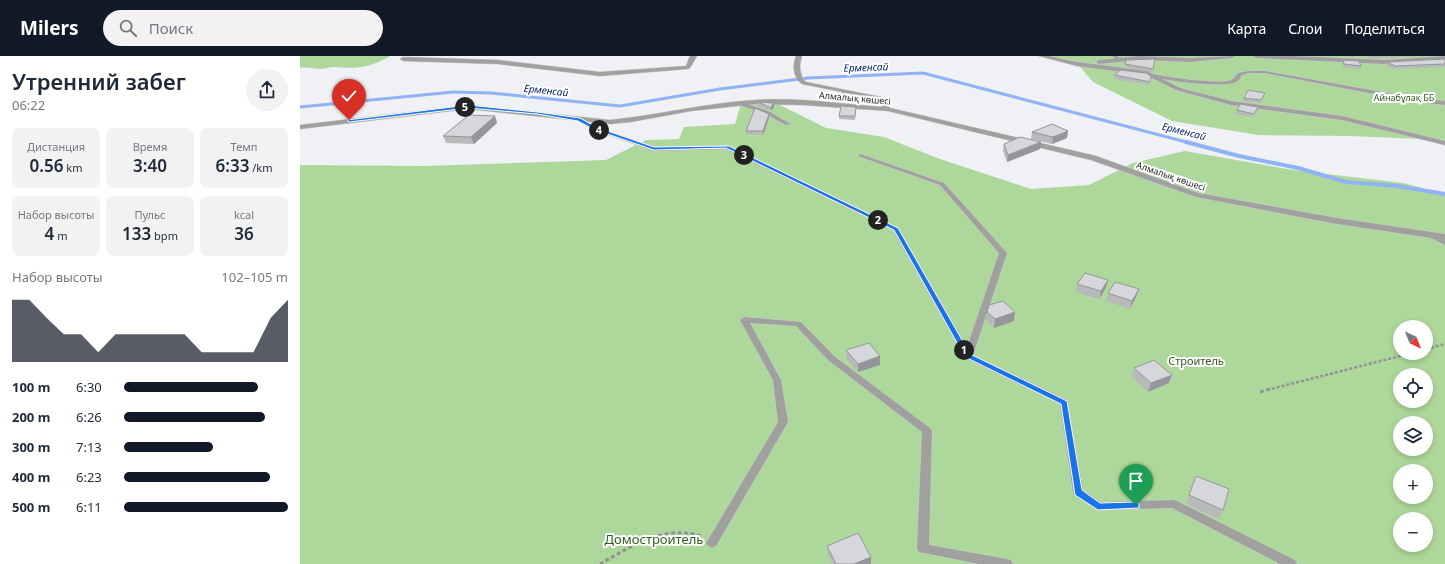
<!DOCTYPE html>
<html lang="ru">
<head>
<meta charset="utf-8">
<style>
  body { margin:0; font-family:"Noto Sans",sans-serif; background:#f2f2f3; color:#1f2937; height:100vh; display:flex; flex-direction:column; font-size:15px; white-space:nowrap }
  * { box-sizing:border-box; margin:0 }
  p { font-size:13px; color:#747a83 }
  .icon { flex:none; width:22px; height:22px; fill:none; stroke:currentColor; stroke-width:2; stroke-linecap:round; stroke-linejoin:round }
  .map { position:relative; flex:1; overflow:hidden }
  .side { display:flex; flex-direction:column; background:#fff; width:300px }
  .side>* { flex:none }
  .needle { width:26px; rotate:137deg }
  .controls { position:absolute; left:1093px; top:264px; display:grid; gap:8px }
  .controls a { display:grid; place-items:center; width:40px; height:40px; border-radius:50%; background:#fff; box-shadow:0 2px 6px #0003; font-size:20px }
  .pin { position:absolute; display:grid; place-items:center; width:34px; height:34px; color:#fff; margin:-41px -17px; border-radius:50% 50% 50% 0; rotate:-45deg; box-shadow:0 0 4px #0007 }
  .pin .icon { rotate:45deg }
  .km { position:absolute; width:20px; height:20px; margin:-10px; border-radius:50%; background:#222; color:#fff; font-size:11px; line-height:20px; text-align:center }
  .round { display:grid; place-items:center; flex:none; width:42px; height:42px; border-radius:21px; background:#f2f2f3 }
  .headline { display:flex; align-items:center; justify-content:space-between; height:68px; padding:0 12px }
  h1 { font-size:22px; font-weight:600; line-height:30px }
  .metrics { display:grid; grid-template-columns:repeat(3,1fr); gap:6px; height:68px; padding:4px 12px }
  .metrics div { display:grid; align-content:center; border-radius:8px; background:#f2f2f3; text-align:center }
  .metrics b { font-size:17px; font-weight:600 }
  .metrics small { font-size:11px; font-weight:400 }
  .metrics p { font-size:11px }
  .chart { height:112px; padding:8px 12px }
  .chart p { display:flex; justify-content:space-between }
  .chart svg { width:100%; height:72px; margin-top:4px; fill:#111827; opacity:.7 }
  ul { padding:0 12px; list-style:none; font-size:13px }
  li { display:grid; grid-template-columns:64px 48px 1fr; align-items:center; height:30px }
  li i { height:10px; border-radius:5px; background:#111827 }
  header { display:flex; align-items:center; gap:24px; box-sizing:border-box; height:56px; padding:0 20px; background:#111827; color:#fff }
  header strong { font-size:19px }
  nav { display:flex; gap:22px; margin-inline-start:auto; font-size:14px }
  .search { width:280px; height:36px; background:#f2f2f3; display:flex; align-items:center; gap:10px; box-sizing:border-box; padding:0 14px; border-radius:22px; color:#747a83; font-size:15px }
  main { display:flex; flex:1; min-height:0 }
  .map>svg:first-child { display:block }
  .green { fill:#aed89b; fill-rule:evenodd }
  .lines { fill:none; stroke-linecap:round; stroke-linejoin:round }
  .stream-far1 { stroke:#91b3f5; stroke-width:3 }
  .stream { stroke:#91b3f5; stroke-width:4 }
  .lane-casing { stroke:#cacccf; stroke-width:1 }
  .street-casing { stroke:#cacccf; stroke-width:1 }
  .path-far1 { stroke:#929395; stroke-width:2.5; stroke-dasharray:3 2; stroke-linecap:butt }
  .path { stroke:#929395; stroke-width:3; stroke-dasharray:4 2.5; stroke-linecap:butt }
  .lane { fill:#a0a09f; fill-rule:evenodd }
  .street { fill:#a0a09f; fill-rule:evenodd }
  .wall { fill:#b7b9bb }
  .shaded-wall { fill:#959699 }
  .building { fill:#d5d7da; stroke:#959699 }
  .route { fill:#1a73e8; stroke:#fff }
  .labels { text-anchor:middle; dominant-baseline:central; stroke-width:4; stroke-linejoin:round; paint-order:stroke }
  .far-park-label { font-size:9px; fill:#335d1c; stroke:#fff }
  .far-street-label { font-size:9px; fill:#232324; stroke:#fff }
  .far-water-label { font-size:10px; font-style:italic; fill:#04216a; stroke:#fff }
  .park-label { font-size:11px; fill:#335d1c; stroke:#fff }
  .near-park-label { font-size:13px; fill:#335d1c; stroke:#fff }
</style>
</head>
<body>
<header>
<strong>Milers</strong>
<div class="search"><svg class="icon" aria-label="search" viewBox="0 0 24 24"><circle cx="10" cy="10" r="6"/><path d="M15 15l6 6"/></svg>Поиск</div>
<nav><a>Карта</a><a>Слои</a><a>Поделиться</a></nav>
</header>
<main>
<section class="side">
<div class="headline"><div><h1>Утренний забег</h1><p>06:22</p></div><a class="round"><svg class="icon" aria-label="share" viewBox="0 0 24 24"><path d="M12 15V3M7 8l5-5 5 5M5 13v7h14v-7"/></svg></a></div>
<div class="metrics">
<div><p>Дистанция</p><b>0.56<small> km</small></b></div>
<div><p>Время</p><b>3:40</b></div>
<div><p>Темп</p><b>6:33<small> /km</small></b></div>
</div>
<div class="metrics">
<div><p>Набор высоты</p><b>4<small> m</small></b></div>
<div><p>Пульс</p><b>133<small> bpm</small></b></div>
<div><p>kcal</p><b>36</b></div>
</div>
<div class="chart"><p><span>Набор высоты</span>102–105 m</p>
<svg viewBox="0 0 160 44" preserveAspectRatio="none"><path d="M0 44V6L10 6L20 17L30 27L40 27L50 38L60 27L70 27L80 27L90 27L100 27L110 38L120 38L130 38L140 38L150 17L160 6V44z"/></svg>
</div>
<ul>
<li><b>100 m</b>6:30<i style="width:82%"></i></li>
<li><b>200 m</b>6:26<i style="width:86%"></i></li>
<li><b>300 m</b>7:13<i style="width:54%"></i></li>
<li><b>400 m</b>6:23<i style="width:89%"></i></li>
<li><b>500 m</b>6:11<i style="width:100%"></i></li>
</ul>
</section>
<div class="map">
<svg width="1145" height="508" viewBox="0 0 1145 508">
  <rect width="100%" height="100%" fill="#eff1f4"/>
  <g class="green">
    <path d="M0,0H88L89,1C68,12 57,13 34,11C29,11 24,13 19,13C11,12 7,11 0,12Z"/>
    <polygon points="749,0 1145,0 1145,84 1050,80 958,79 872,65 793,26 775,5"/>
    <path d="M476,47L526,72L584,81L640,103L731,133L789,129L833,107L885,95L993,114L1103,127L1145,138V508H0V109L123,110L306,104L346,84L379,83L384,71L435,68L441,48ZM1100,271H1126V297H1100ZM1100,319H1126V345H1100ZM1100,367H1126V393H1100ZM1100,415H1126V441H1100ZM1100,463H1126V489H1100Z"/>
  </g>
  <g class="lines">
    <polyline class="stream-far1" points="0,51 153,36 191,37 320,50 420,33 508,22 623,17 890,87"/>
    <polyline class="stream" points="886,86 939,100 998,112 1046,126 1097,130 1145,138"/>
    <defs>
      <g id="lane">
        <polygon points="812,0 817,0 822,4 818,5"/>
        <path d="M949,15H965L1110,41L1145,45V49L1110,45L965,17H949L942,19C940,22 939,25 936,26C924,32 860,25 849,19L851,18L891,24L923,26L932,24L938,17Z"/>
        <polygon points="441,46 468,55 491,68 486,69 464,57 439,49 439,47"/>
        <polygon points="278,63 282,63 296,71 355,91 429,90 598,172 667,291 699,197 640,129 558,100 561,98 563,99 644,127 707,197 673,299 767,344 783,434 800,446 873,444 877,445 995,504 997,508 980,508 872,452 798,454 774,439 773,436 760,348 665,302 593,174 426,93 354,95 292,73 278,65"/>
        <polygon points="1127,176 1145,184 1145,189 1125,179 1124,178"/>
        <polygon points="444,261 501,266 534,300 630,372 632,375 629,489 707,503 711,504 713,508 679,508 619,496 617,493 622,376 528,304 496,270 450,267 481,324 488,366 416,490 412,492 408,490 406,487 408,484 478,366 473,324 440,264"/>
      </g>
      <g id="street">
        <polygon points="390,0 397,0 390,12 388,13 300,20 198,8 103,5 100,3 103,1 198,4 300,16 386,10"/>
        <path d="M496,0H502C499,9 499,19 506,26L581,41L590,52L796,100L898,137L1037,162L1145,178V184L1037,168L896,141L791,104L588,55L502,49L456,48L391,55L331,66L310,68L168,53L0,73V69L168,49L310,64C359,59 406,47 455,44C497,41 541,48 583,51L577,43L502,28C493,21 492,10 496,0Z"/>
        <polygon points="739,0 749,0 777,6 847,15 880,32 931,45 1042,60 1145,85 1145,89 1042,64 931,49 876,34 846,19 777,10"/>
        <polygon points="839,0 890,2 935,0 932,2 890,6 839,4 799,8 796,6 799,4"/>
        <polygon points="953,0 993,0 1085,4 1145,0 1145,4 1085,8 956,2"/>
      </g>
    </defs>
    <use href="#lane" class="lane-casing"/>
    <use href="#street" class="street-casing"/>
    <g class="path-far1">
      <polyline points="1126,293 1145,288"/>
      <polyline points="967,334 1112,297"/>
    </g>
    <g class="path">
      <polyline points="960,336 970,333"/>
      <path d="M300,508C330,491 365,468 401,480"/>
    </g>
    <use href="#lane" class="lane"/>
    <use href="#street" class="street"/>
  </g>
  <g class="wall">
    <polygon points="1039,0 1056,0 1055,1"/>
    <polygon points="1067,0 1122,0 1085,2 1070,2"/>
    <polygon points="855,3 852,16 825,11 826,4"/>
    <polygon points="1145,3 1145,11 1093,13 1086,9 1087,6"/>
    <polygon points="1043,4 1061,10 1060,13 1043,11 1042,7"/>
    <polygon points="815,19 851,20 849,29 814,23"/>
    <polygon points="965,37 960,47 942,45 944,42"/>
    <polygon points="558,38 557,47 542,46 542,43"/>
    <polygon points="458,46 473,47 474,50 472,55 458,50"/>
    <polygon points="958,51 953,61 936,58 937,54"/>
    <polygon points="556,54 555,64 539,63 539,60"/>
    <polygon points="195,60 197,67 174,88 146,87 143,80"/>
    <polygon points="469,62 463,79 446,78 446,75"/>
    <polygon points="768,75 767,82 752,88 731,83 732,76"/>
    <polygon points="704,88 740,93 707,106 703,95"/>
    <polygon points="777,228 806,232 799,243 776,236"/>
    <polygon points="808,237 836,241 830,253 806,245"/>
    <polygon points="687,256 714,265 694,272 686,264"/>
    <polygon points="546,294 580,300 580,309 558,316 546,303"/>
    <polygon points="834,312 869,327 848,336 832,321"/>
    <polygon points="896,420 923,454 919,463 886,448"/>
    <polygon points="527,490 571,501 571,508 532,508 528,499"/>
  </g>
  <g class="shaded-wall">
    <polygon points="473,47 474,50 472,55 471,52"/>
    <polygon points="469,58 469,62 463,79 463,75"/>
    <polygon points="195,60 197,67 174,88 171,81"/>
    <polygon points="768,75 767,82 752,88 753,81"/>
    <polygon points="741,86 740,93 707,106 708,99"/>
    <polygon points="808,224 806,232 799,243 801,235"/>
    <polygon points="839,233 836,241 830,253 832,245"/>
    <polygon points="715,256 714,265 694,272 695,263"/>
    <polygon points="580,300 580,309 558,316 558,308"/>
    <polygon points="872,319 869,327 848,336 851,327"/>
    <polygon points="571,501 571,508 554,508"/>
  </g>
  <g class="building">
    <polygon points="855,3 853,13 825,8 826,4"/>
    <polygon points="1145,3 1145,8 1095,10 1087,6"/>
    <polygon points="1043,4 1059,5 1061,10 1044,8"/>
    <polygon points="820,14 846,17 851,20 850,26 815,19"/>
    <polygon points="948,34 965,37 961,44 944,42"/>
    <polygon points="543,36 558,38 557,44 542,43"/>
    <polygon points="458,46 473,47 471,52"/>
    <polygon points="940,48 958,51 954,58 937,54"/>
    <polygon points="541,50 556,51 555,60 539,60"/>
    <polygon points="455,52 469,58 463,75 446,75"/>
    <polygon points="169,59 195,60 171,81 143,80"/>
    <polygon points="752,68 768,75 753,81 732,76"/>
    <polygon points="720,81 741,86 708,99 704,88"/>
    <polygon points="785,217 808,224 801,235 777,228"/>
    <polygon points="815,226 839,233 832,245 808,237"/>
    <polygon points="703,245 715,256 695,263 687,256 689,249"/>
    <polygon points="569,287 580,300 558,308 546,294"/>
    <polygon points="854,304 872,319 851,327 834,312"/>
    <polygon points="896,420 929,433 923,454 889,439"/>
    <polygon points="558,477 571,501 554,508 536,508 527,490"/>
  </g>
  <polygon class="route" points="168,49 237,56 280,62 296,71 354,91 429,90 598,172 670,298 767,345 782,434 800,447 836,446 839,447 839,452 798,454 775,439 761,348 665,301 594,174 426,92 354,94 293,73 278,65 237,58 168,52 49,66 47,64"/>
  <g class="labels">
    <g class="far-park-label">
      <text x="1104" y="41">Айнабұлақ ББ</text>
    </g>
    <g class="far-street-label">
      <text transform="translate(555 42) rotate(5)">Алмалық көшесі</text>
      <text transform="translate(871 120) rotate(19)">Алмалық көшесі</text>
    </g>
    <g class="far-water-label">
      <text transform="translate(566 11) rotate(-2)">Ерменсай</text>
      <text transform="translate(246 34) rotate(6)">Ерменсай</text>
      <text transform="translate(884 75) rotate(14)">Ерменсай</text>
    </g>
    <g class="park-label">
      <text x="896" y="304">Строитель</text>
    </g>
    <g class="near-park-label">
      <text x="354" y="483">Домостроитель</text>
    </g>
  </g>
</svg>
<div class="controls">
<a><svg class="needle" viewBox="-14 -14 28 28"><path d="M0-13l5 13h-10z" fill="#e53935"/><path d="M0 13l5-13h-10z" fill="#747a83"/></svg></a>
<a><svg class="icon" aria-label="locate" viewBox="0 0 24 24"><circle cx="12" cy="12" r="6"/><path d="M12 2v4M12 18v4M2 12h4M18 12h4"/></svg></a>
<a><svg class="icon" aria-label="layers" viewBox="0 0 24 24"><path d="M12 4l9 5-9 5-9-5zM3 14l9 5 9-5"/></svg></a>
<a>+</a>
<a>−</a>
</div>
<div class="pin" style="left:836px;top:449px;background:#1e9e55"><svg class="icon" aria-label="arrive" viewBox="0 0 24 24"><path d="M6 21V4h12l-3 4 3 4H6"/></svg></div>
<div class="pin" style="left:49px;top:64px;background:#d93025"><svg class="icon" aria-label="check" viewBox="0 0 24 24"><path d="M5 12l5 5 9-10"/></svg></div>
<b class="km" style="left:664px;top:294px">1</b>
<b class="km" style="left:578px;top:164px">2</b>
<b class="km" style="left:444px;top:99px">3</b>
<b class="km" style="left:299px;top:74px">4</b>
<b class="km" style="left:165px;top:51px">5</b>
</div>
</main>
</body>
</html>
